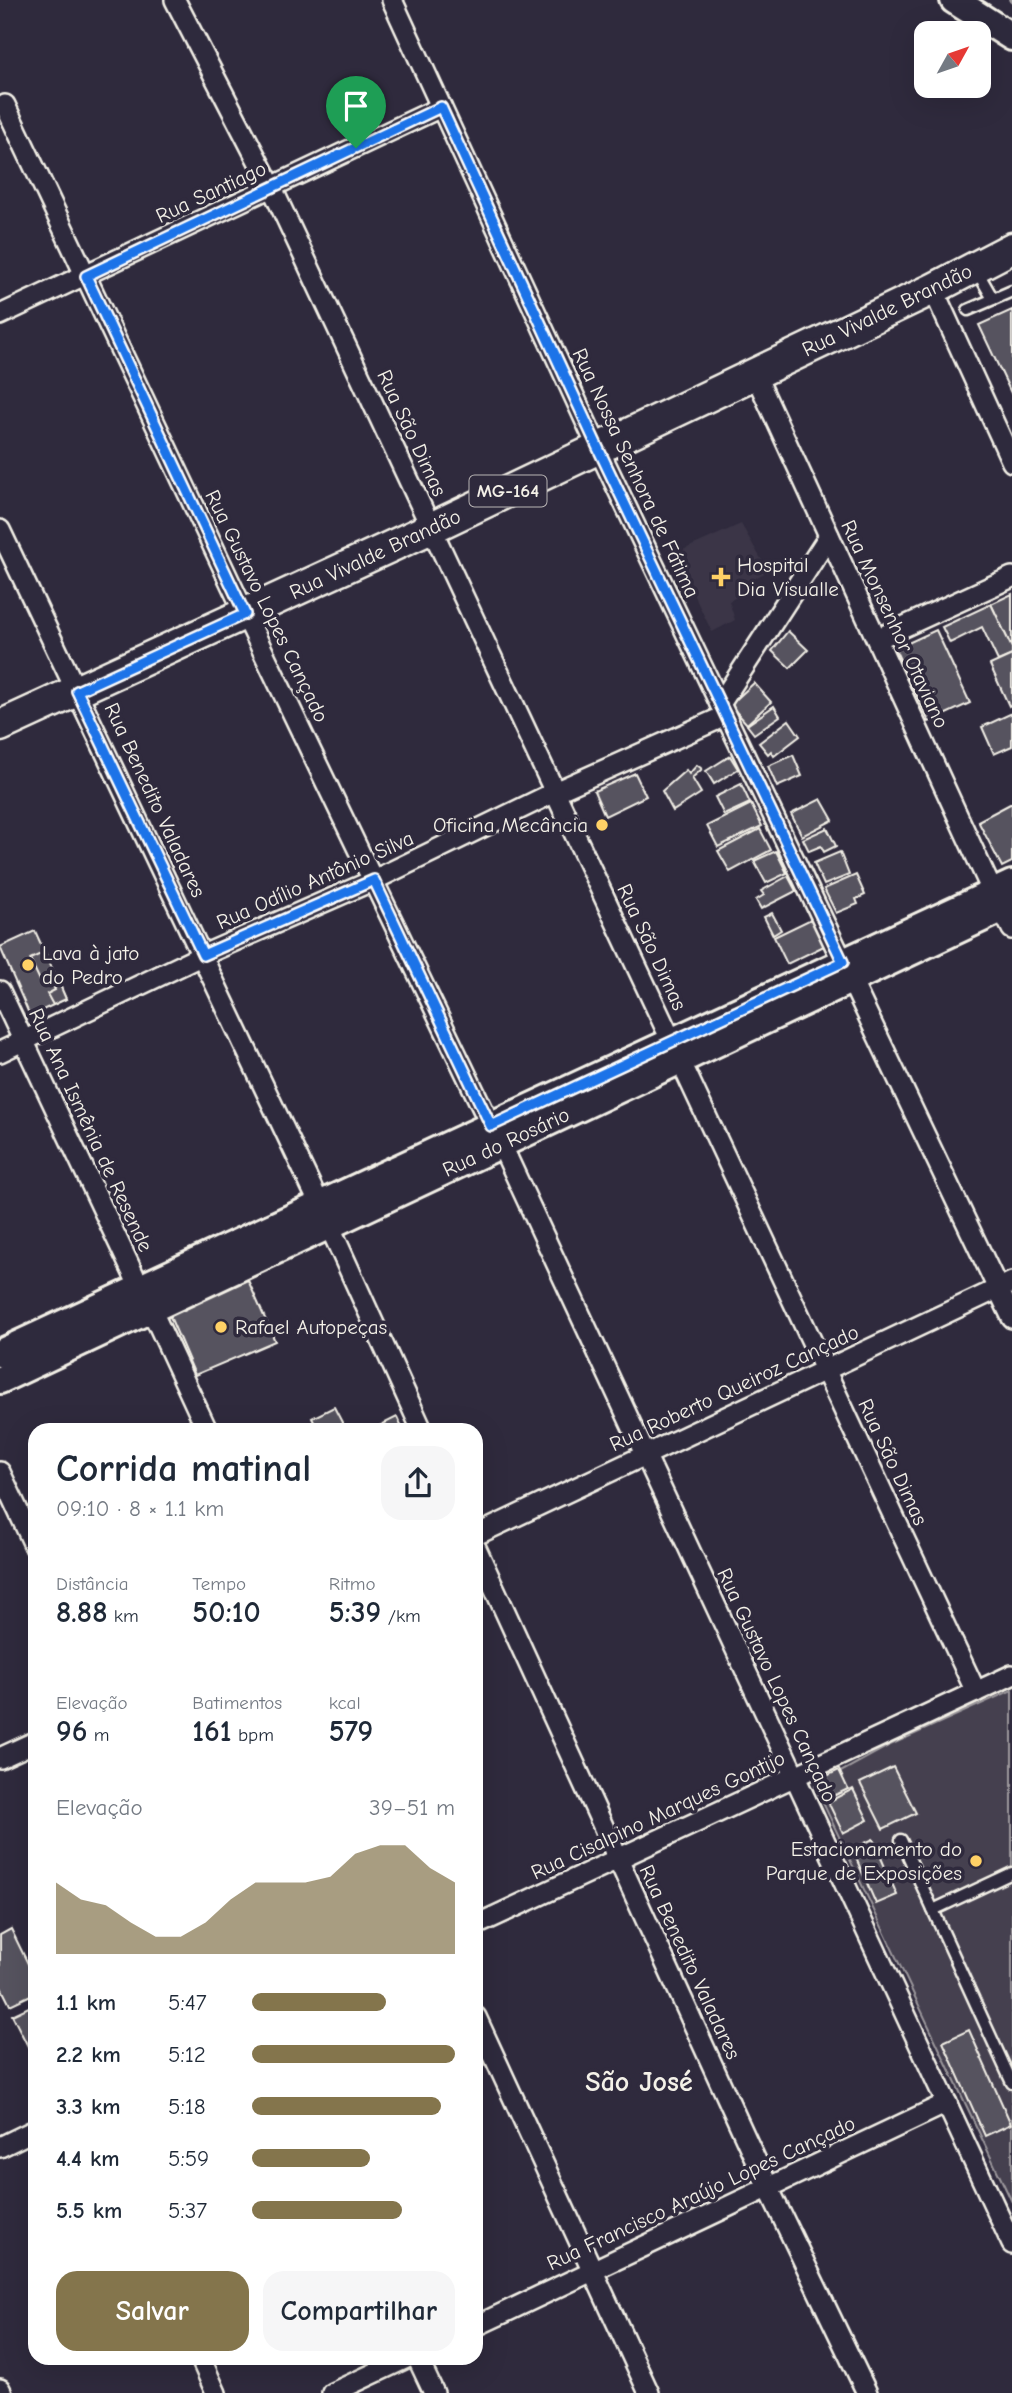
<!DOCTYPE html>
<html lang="pt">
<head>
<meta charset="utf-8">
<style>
  body { margin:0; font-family:"Comic Neue",sans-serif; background:#f6f6f7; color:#1f2937; height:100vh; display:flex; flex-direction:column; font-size:26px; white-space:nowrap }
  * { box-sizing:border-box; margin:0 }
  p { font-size:23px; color:#747a83 }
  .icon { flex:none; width:38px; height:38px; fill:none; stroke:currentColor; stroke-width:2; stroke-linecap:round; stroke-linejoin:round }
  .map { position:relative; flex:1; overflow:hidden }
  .drawer { position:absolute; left:28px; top:1423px; width:455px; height:942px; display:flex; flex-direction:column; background:#fff; border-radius:21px; box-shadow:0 7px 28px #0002 }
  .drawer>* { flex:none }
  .needle { width:46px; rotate:50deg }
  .tools { position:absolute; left:914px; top:21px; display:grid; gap:14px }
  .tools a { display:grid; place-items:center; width:77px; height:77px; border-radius:14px; background:#fff; box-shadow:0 7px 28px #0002; font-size:35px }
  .pin { position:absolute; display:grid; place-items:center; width:60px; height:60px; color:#fff; margin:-72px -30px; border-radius:50% 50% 50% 0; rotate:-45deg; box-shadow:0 0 7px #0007 }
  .pin .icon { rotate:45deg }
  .round { display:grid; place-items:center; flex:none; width:74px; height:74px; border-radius:21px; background:#f6f6f7 }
  .headline { display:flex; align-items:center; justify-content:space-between; height:119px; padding:0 28px }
  h1 { font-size:38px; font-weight:800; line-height:52px }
  .metrics { display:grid; grid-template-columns:repeat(3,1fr); gap:10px; height:119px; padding:7px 28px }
  .metrics div { display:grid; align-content:center }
  .metrics b { font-size:30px; font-weight:800 }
  .metrics small { font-size:19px; font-weight:400 }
  .metrics p { font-size:19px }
  .chart { height:196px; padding:14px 28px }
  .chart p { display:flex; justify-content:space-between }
  .chart svg { width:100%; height:126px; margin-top:7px; fill:#84754c; opacity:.7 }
  .cta { display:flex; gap:14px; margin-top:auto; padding:14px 28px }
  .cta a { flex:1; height:80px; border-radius:21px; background:#84754c; color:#fff; font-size:28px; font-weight:800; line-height:80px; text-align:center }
  .cta a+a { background:#f6f6f7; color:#1f2937 }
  ul { padding:0 28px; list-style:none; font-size:23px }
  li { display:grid; grid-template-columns:112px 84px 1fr; align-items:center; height:52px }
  li i { height:18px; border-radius:9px; background:#84754c }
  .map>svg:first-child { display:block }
  .built { fill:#3b3647 }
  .green { fill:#454050; stroke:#9c989c; stroke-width:2 }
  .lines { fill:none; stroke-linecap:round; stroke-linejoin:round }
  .stream { stroke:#a19ea0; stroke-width:5 }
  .building { fill:#56525f; stroke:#f4f1e8; stroke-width:2 }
  .lane-casing { stroke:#f4f1e8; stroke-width:15 }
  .street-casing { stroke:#f4f1e8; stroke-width:24 }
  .secondary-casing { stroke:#f4f1e8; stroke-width:32 }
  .primary-casing { stroke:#f4f1e8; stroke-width:35 }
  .lane { stroke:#2f2a3d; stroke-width:10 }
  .street { stroke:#2f2a3d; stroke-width:19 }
  .secondary { stroke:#2f2a3d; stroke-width:26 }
  .primary { stroke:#2f2a3d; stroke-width:30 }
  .route-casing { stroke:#fff; stroke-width:14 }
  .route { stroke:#1a73e8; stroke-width:9 }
  .poi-dot { fill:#ffd166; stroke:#2f2a3d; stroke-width:2.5 }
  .labels { text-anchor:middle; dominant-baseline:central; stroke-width:7; stroke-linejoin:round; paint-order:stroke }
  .shield { fill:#2f2a3d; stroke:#b9b5b5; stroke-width:2 }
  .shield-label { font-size:19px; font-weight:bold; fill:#f4f1e8 }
  .street-label { font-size:21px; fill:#f4f1e8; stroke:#2f2a3d }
  .poi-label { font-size:21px; fill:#f4f1e8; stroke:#2f2a3d; text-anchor:start }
  .district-label { font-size:28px; font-weight:bold; fill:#f4f1e8; stroke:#2f2a3d }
</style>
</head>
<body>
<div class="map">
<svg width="1012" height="2393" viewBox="0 0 1012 2393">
  <rect width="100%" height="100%" fill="#2f2a3d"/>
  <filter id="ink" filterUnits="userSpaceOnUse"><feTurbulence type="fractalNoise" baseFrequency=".0143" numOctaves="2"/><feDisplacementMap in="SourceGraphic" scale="14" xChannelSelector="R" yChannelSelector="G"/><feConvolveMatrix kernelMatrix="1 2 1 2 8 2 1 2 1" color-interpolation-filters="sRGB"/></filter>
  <g filter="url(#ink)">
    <polygon class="built" points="741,524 768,571 748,582 750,590 729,601 735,620 712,632 674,554"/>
    <polygon class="green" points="1012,1690 1012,2202 815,1786 888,1746"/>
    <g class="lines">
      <polyline class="stream" points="1011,0 1012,1"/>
    </g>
    <g class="building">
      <polygon points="1012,310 1012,395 979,325"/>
      <polygon points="1012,594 1012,648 991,604"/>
      <polygon points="991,604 1012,648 1012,655 998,661 982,627 950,643 942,627"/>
      <polygon points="936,630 970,703 929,722 895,649"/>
      <polygon points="788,631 808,650 790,668 772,651"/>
      <polygon points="1012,655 1012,704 1009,706 990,665"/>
      <polygon points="754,683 771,702 747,724 730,705"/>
      <polygon points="774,706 780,716 754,734 747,725"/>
      <polygon points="1012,713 1012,746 994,754 982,727"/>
      <polygon points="789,720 800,736 774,756 771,751 768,754 759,743"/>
      <polygon points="793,755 802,776 777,787 768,766"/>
      <polygon points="730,756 738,769 714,784 706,771"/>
      <polygon points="697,765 702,769 692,778 701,793 673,811 662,791 686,770 689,774"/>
      <polygon points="635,773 646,796 605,816 594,791"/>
      <polygon points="741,784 750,803 724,815 715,797"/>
      <polygon points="821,799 833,820 802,836 791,814"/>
      <polygon points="1012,803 1012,862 1002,867 978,821"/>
      <polygon points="751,804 762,826 718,847 707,826"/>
      <polygon points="827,828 836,846 824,852 821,846 809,851 803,839"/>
      <polygon points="760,829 771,850 730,872 718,851"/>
      <polygon points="776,851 787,873 766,883 754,861"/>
      <polygon points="840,852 849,875 824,885 814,863"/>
      <polygon points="856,875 865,895 856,899 858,904 836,913 824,889"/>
      <polygon points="788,876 796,891 761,909 756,900 764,895 761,891"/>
      <polygon points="772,913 781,930 773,935 764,917"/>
      <polygon points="811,919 824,946 787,964 774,937"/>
      <polygon points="35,931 66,999 30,1016 0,947"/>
      <polygon points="45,952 56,978 42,985 30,959"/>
      <polygon points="60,985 66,999 53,1005 47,994 55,990 54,988"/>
      <polygon points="247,1278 275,1341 195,1375 168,1312"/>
      <polygon points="334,1407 346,1430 318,1430 312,1418"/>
      <polygon points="397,1417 403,1430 378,1430 377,1427"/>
      <polygon points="893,1767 916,1813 883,1829 860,1783"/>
      <polygon points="839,1770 848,1789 825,1800 816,1781"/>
      <polygon points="853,1789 868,1820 843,1833 828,1802"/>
      <polygon points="873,1839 897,1895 876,1904 852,1849"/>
      <polygon points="11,1929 35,1978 35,1993 10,2005 0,1985 0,1935"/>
      <polygon points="35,2004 35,2060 12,2015"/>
      <polygon points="969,2030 1011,2124 985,2136 943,2042"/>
    </g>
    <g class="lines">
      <defs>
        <g id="lane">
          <polyline points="977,271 993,299"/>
          <polyline points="968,310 1012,291"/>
          <polyline points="901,1840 1012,2083"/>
          <polyline points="933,1910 1012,1873"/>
        </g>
        <g id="street">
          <polyline points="175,0 272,188 672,1042"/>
          <polyline points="392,0 598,448 843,962"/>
          <polyline points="5,105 245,614 491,1126"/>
          <polyline points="933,289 1012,462"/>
          <polyline points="0,315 441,107"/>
          <polyline points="755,374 993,893"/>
          <polyline points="0,530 320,1205"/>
          <polyline points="877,639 1012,577"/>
          <polyline points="720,704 829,536"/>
          <polyline points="1002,909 1012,929"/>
          <polyline points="851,980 1012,1318"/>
          <polyline points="0,991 140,1288"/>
          <polyline points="0,1052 203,955 374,880 555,792 725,716"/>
          <polyline points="680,1060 976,1692"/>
          <polyline points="501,1144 1012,2244"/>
          <polyline points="329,1225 422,1430"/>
          <polyline points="151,1309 207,1430"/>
          <polyline points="0,1472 35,1547"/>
          <polyline points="476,1535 1012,1282"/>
          <polyline points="476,1548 768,2187 867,2393"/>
          <polyline points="0,1758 35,1742"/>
          <polyline points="476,1925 1012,1675"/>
          <polyline points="476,2017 649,2393"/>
          <polyline points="0,2147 35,2130"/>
          <polyline points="476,2326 947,2103"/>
          <polyline points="200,2357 216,2393"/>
          <polyline points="417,2357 434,2393"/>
          <polyline points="0,2389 2,2393"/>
          <polyline points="332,2393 409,2357"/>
        </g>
        <g id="secondary">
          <polyline points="954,0 1012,37"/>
          <polyline points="0,1353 1012,884"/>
          <polyline points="0,1380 1012,904"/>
        </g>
        <polyline id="primary" points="0,726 431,528 933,289 1012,248"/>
      </defs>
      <use href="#lane" class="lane-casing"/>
      <use href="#street" class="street-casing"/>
      <use href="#secondary" class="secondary-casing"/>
      <use href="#primary" class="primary-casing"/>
      <use href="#lane" class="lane"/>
      <use href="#street" class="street"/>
      <use href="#secondary" class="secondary"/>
      <use href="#primary" class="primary"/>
    </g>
  </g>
  <g class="lines" filter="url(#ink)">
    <defs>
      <polygon id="route" points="441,107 598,448 843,962 491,1126 374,880 203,955 77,691 245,614 86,276"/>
    </defs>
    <use href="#route" class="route-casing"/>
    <use href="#route" class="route"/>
  </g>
  <g class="poi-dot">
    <path d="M717.5 566.5h7v7h7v7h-7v7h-7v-7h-7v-7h7z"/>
    <circle cx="602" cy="825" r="7"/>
    <circle cx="28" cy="965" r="7"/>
    <circle cx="221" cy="1327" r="7"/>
    <circle cx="976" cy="1861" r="7"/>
  </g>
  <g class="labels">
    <rect class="shield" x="469.5" y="475.5" width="77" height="31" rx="5"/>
    <g class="shield-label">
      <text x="508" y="491">MG-164</text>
    </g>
    <g class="street-label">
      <text transform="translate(211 192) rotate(-25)">Rua Santiago</text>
      <text transform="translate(887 310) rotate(-26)">Rua Vivalde Brandão</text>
      <text transform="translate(412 433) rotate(65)">Rua São Dimas</text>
      <text transform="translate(636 473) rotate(65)">Rua Nossa Senhora de Fátima</text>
      <text transform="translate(375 554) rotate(-25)">Rua Vivalde Brandão</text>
      <text transform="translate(267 606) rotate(64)">Rua Gustavo Lopes Cançado</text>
      <text transform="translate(895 624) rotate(65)">Rua Monsenhor Otaviano</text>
      <text transform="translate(155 800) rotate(65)">Rua Benedito Valadares</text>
      <text transform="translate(315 880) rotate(-24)">Rua Odílio Antônio Silva</text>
      <text transform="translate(652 947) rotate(65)">Rua São Dimas</text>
      <text transform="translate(91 1130) rotate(65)">Rua Ana Ismênia de Resende</text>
      <text transform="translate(506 1142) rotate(-25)">Rua do Rosário</text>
      <text transform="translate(734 1388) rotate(-25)">Rua Roberto Queiroz Cançado</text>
      <text transform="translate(893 1462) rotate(65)">Rua São Dimas</text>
      <text transform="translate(777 1685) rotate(65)">Rua Gustavo Lopes Cançado</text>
      <text transform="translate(658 1815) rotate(-25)">Rua Cisalpino Marques Gontijo</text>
      <text transform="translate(690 1962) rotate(65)">Rua Benedito Valadares</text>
      <text transform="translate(701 2193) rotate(-25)">Rua Francisco Araújo Lopes Cançado</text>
    </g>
    <g class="poi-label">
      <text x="737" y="565">Hospital<tspan x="737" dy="24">Dia Visualle</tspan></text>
      <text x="588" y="825" text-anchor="end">Oficina Mecância</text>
      <text x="42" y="953">Lava à jato<tspan x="42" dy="24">do Pedro</tspan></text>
      <text x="235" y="1327">Rafael Autopeças</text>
      <text x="962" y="1849" text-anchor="end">Estacionamento do<tspan x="962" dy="24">Parque de Exposições</tspan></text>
    </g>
    <g class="district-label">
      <text x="639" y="2082">São José</text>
    </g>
  </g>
</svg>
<div class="tools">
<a><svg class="needle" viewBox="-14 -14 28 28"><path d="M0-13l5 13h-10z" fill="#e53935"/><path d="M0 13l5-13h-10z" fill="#747a83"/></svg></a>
</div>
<div class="pin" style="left:356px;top:148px;background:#1e9e55"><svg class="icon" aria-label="arrive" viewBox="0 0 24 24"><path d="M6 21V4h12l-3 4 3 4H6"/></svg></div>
<section class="drawer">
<div class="headline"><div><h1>Corrida matinal</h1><p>09:10 · 8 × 1.1 km</p></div><a class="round"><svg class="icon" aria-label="share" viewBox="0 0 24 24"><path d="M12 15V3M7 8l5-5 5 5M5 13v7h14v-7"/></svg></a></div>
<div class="metrics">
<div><p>Distância</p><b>8.88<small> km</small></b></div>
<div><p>Tempo</p><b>50:10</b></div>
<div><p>Ritmo</p><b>5:39<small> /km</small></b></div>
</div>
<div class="metrics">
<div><p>Elevação</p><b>96<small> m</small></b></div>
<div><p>Batimentos</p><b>161<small> bpm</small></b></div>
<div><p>kcal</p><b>579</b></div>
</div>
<div class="chart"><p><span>Elevação</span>39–51 m</p>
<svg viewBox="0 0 160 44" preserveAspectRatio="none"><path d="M0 44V19L10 25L20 27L30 33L40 38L50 38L60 33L70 25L80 19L90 19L100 19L110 17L120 9L130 6L140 6L150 14L160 19V44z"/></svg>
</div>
<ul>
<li><b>1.1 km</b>5:47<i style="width:66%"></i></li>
<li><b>2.2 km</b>5:12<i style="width:100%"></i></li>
<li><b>3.3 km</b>5:18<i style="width:93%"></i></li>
<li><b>4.4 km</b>5:59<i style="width:58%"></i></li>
<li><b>5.5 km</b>5:37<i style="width:74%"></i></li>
</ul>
<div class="cta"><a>Salvar</a><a>Compartilhar</a></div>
</section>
</div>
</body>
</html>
